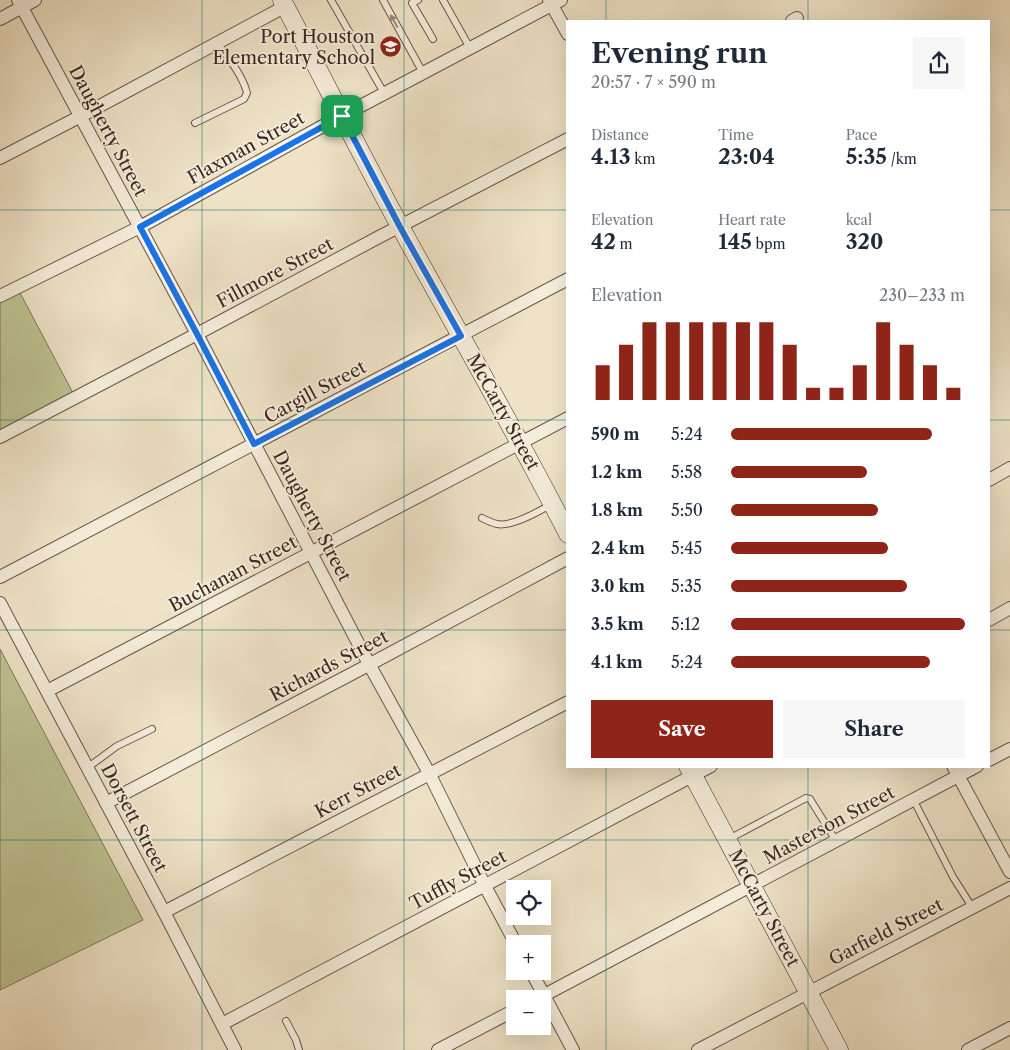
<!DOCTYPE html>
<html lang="en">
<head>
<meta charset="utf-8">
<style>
  body { margin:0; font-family:"Libre Caslon Text",serif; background:#f6f6f7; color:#1f2937; height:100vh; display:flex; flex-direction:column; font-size:19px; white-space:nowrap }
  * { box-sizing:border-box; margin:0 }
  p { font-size:16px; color:#747a83 }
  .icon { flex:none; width:28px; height:28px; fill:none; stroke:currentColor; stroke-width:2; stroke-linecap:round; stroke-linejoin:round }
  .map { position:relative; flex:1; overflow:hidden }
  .panel { position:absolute; left:566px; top:20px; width:424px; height:748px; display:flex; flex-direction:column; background:#fff; border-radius:0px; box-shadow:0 5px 20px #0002 }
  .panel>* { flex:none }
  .tools { position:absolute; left:506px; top:880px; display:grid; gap:10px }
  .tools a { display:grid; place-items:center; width:45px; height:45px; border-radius:0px; background:#fff; box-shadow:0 5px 20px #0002; font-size:25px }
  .pin { position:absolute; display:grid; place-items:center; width:42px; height:42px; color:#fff; margin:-21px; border-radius:10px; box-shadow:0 2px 8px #0006 }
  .round { display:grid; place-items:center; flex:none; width:52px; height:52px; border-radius:0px; background:#f6f6f7 }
  .head { display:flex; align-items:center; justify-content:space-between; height:85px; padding:0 25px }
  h1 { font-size:28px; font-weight:700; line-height:38px }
  .figures { display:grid; grid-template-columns:repeat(3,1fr); gap:8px; height:85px; padding:5px 25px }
  .figures div { display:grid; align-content:center }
  .figures b { font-size:21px; font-weight:700 }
  .figures small { font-size:14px; font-weight:400 }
  .figures p { font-size:14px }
  .chart { height:140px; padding:10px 25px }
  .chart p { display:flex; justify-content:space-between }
  .chart svg { width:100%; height:90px; margin-top:5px; stroke:#8f2418; stroke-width:6 }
  .button { display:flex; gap:10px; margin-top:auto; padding:10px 25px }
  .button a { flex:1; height:58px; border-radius:0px; background:#8f2418; color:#fff; font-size:20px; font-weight:700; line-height:58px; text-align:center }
  .button a+a { background:#f6f6f7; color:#1f2937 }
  ul { padding:0 25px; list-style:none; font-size:16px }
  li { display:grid; grid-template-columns:80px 60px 1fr; align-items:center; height:38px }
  li i { height:12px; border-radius:6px; background:#8f2418 }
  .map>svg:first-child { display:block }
  .green { fill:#bec392; stroke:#7c765a }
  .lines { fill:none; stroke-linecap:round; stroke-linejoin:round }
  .service-casing { stroke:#67584b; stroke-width:8 }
  .minor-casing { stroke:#67584b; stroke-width:14 }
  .secondary-casing { stroke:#3a2922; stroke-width:19 }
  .service { stroke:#f5eddb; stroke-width:6 }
  .minor { stroke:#f5eddb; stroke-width:12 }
  .secondary { stroke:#f5eddb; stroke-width:18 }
  .oneway { fill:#988b7e }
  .route-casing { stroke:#fff; stroke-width:10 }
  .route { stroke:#1a73e8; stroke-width:6 }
  .grid { fill:none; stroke:#0f766e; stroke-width:1; stroke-opacity:0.55 }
  .labels { text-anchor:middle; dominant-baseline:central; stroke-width:4; stroke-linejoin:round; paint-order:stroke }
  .poi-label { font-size:18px; fill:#3a2922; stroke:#f5eddb; text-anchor:end }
  .street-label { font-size:18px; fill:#3a2922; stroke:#f5eddb }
</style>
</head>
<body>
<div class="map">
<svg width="1010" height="1050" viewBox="0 0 1010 1050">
  <rect width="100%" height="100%" fill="#efe3c7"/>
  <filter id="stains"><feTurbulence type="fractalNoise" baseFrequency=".004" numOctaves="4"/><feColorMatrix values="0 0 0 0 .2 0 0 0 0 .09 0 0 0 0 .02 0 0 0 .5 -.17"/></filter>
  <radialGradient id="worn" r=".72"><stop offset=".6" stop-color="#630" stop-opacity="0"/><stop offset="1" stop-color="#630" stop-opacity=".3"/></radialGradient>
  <g class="green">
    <polygon points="19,291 73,393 0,430 0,301"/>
    <polygon points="0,649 143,920 0,990"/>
  </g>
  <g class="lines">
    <defs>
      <g id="service">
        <polyline points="331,0 384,93"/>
        <polyline points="383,0 423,73"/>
        <polyline points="418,0 412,3 433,39"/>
        <polyline points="443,0 470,48"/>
        <path d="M195,123L244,99L247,93C242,74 228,58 217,43"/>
        <path d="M482,518C486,520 492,523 497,524C511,527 538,512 550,505"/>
        <polyline points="87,768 117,746 152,729"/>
        <polyline points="913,799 953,877 972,907"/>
        <polyline points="729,839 806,798 810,799 836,841"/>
        <polyline points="286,1021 296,1040 299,1050"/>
      </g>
      <g id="minor">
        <polyline points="18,0 197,334 369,664 429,773 485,886 516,944"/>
        <polyline points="549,0 568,34"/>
        <polyline points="0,19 35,0"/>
        <polyline points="792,21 797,18"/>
        <polyline points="0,158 81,116 286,6"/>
        <polyline points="0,296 140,227 321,127 561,0"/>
        <polyline points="0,437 197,334 379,237 568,139"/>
        <polyline points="989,480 1010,468"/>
        <polyline points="0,577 568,279"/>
        <polyline points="0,603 164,912 235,1050"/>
        <polyline points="989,620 1010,608"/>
        <polyline points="47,691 568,418"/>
        <polyline points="989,760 1010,749"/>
        <polyline points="953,766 1010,872"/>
        <polyline points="106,803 359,670 568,558"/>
        <polyline points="164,912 568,702"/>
        <polyline points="531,971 573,1050"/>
        <polyline points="537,999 977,766"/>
        <polyline points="222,1024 711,766"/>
        <polyline points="438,1050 515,1010"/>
        <polyline points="698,1050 1010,888"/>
        <polyline points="968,1050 1010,1028"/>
      </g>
      <g id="secondary">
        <path d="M282,0C322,76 360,153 401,228C457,330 515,430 568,534"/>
        <polyline points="688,766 839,1050"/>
      </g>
    </defs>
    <use href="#service" class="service-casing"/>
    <use href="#minor" class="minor-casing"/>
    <use href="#secondary" class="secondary-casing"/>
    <use href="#service" class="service"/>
    <use href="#minor" class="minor"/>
    <use href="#secondary" class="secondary"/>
  </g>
  <defs><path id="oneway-solid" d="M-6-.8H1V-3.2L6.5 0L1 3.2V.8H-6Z" transform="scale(1.25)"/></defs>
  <use class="oneway" href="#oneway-solid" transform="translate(394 21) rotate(-119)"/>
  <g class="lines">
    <defs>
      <polygon id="route" points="342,116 400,227 461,336 254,444 197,334 140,227"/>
    </defs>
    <use href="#route" class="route-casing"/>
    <use href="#route" class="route"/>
  </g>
  <path class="grid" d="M202,0V1050M404,0V1050M606,0V21M808,0V21M0,210H568M989,210H1010M0,420H568M989,420H1010M0,630H568M989,630H1010M606,766V1050M808,766V1050M0,840H1010"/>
  <defs>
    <symbol id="school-disc" viewBox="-11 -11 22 22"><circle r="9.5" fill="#8f2418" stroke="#f5eddb"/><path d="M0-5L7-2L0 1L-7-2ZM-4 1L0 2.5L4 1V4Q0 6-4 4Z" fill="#fff"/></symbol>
  </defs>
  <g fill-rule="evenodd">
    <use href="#school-disc" x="378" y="34" width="25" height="25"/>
  </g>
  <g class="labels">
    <g class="poi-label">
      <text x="375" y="37">Port Houston<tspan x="375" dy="21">Elementary School</tspan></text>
    </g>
    <g class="street-label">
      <text transform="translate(108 131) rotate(62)">Daugherty Street</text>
      <text transform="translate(246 148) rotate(-29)">Flaxman Street</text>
      <text transform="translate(275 273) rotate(-28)">Fillmore Street</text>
      <text transform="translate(315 392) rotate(-28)">Cargill Street</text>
      <text transform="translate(503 412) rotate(61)">McCarty Street</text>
      <text transform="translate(312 516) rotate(62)">Daugherty Street</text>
      <text transform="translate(233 574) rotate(-28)">Buchanan Street</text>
      <text transform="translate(329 666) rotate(-28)">Richards Street</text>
      <text transform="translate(358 791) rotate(-28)">Kerr Street</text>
      <text transform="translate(134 818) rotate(62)">Dorsett Street</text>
      <text transform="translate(829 825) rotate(-28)">Masterson Street</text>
      <text transform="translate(458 880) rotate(-28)">Tuffly Street</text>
      <text transform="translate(764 908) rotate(62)">McCarty Street</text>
      <text transform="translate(886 932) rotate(-27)">Garfield Street</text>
    </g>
  </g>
  <rect width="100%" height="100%" filter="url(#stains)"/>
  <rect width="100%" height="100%" fill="url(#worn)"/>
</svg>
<div class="tools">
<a><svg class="icon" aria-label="locate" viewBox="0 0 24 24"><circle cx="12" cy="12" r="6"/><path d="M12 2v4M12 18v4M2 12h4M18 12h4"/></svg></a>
<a>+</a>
<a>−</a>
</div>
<div class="pin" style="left:342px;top:116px;background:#1e9e55"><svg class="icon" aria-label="arrive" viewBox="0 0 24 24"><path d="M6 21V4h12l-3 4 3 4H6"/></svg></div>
<section class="panel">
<div class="head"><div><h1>Evening run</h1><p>20:57 · 7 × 590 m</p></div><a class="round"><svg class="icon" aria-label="share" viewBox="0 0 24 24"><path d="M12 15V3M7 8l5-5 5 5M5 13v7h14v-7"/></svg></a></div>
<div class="figures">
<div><p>Distance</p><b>4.13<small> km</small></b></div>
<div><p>Time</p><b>23:04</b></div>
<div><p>Pace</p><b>5:35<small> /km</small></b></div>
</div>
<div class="figures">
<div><p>Elevation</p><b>42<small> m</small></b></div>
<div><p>Heart rate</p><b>145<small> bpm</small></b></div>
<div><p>kcal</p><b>320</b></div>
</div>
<div class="chart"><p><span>Elevation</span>230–233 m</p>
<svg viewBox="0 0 160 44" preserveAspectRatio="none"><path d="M5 44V27M15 44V17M25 44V6M35 44V6M45 44V6M55 44V6M65 44V6M75 44V6M85 44V17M95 44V38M105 44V38M115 44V27M125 44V6M135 44V17M145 44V27M155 44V38"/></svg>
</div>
<ul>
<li><b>590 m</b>5:24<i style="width:86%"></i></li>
<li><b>1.2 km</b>5:58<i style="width:58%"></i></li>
<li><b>1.8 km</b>5:50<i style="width:63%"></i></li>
<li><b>2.4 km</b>5:45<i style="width:67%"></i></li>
<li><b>3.0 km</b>5:35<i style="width:75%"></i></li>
<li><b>3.5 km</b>5:12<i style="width:100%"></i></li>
<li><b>4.1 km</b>5:24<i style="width:85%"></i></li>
</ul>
<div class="button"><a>Save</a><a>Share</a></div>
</section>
</div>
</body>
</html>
